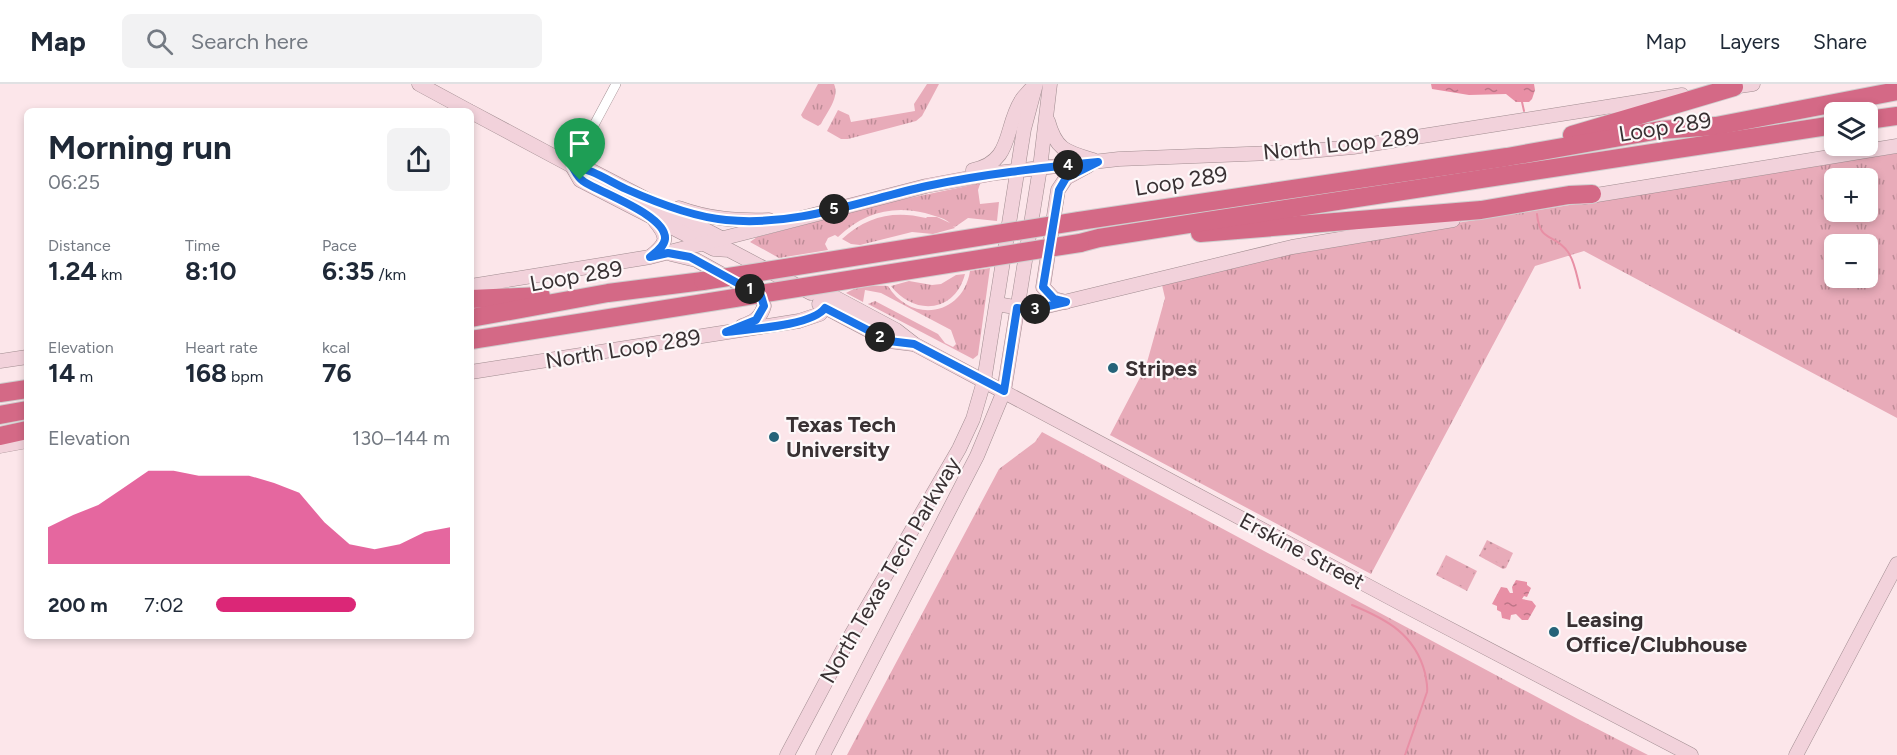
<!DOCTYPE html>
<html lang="en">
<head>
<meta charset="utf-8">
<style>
  body { margin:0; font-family:Figtree,sans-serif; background:#f2f2f3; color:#1f2937; height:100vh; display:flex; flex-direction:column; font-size:22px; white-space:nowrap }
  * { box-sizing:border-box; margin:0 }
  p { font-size:20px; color:#747a83 }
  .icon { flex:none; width:33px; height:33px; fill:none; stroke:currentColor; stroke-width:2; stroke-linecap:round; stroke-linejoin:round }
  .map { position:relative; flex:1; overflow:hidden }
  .panel { position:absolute; left:24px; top:24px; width:450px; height:531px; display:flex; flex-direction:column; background:#fff; border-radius:9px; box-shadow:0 3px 9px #0003 }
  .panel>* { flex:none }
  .fabs { position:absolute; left:1824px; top:18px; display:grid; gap:12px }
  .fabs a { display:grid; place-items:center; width:54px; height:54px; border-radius:9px; background:#fff; box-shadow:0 3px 9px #0003; font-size:30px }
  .pin { position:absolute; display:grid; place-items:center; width:51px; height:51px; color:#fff; margin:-62px -26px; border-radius:50% 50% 50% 0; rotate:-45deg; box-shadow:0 0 6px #0007 }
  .pin .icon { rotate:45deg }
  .km { position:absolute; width:30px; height:30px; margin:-15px; border-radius:50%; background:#222; color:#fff; font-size:16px; line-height:30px; text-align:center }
  .round { display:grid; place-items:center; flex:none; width:63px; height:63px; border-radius:9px; background:#f2f2f3 }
  .headline { display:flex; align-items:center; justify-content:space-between; height:102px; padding:0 24px }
  h1 { font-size:33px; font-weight:700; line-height:45px }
  .figures { display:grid; grid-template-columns:repeat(3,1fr); gap:9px; height:102px; padding:6px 24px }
  .figures div { display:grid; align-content:center }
  .figures b { font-size:26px; font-weight:700 }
  .figures small { font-size:16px; font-weight:400 }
  .figures p { font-size:16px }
  .chart { height:168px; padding:12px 24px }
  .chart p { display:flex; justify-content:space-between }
  .chart svg { width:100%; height:108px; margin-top:6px; fill:#db2777; opacity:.7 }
  ul { padding:0 24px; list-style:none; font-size:20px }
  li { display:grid; grid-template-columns:96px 72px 1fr; align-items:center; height:45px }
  li i { height:15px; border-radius:8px; background:#db2777 }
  header { display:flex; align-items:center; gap:36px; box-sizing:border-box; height:84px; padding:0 30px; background:#fff; border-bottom:2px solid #e0e1e3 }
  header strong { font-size:28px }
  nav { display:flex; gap:33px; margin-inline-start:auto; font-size:21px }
  .search { width:420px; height:54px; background:#f2f2f3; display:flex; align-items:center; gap:15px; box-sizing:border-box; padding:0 21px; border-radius:9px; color:#747a83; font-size:22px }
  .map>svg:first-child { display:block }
  .grass { fill:url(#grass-tufts); fill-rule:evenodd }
  .park { fill:url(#park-dots) }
  .pitch { fill:#e8abb9 }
  .water { fill:url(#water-ripples) }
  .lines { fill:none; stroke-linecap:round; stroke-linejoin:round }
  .stream { stroke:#e88fa5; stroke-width:2 }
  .street-casing { stroke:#a18d91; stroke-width:10 }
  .secondary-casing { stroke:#a18d91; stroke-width:15 }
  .highway-casing { stroke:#cfcece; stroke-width:20 }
  .street { stroke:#fff; stroke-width:9 }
  .secondary { stroke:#f2d2db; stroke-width:14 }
  .highway { stroke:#d46986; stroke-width:18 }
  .highway-bridge-casing { stroke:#cfcece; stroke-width:20; stroke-linecap:butt }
  .highway-bridge { stroke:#d46986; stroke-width:18 }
  .route-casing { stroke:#fff; stroke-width:12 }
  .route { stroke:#1a73e8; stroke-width:8 }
  .poi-dot { fill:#256379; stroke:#fdf8f9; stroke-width:2 }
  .labels { text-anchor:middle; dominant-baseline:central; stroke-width:4.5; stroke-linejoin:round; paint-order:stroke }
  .street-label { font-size:22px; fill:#393133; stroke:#fdf8f9 }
  .poi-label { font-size:22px; font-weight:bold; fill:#393133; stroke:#fdf8f9; text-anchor:start }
</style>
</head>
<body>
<header>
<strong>Map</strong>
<div class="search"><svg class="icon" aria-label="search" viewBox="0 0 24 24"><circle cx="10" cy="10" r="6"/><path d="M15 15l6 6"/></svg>Search here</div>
<nav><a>Map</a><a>Layers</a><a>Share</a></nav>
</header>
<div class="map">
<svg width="1897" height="671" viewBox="0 0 1897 671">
  <defs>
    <pattern id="grass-tufts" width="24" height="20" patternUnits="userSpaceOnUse" patternTransform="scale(1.5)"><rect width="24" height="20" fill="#e8abb9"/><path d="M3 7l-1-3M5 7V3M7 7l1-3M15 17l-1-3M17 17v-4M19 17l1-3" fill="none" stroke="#bd8c97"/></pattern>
    <pattern id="park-dots" width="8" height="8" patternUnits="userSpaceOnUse" patternTransform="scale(1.5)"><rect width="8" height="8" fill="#e8abb9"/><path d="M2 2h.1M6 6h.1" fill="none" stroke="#bd8c97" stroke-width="1.8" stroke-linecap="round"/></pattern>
    <pattern id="water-ripples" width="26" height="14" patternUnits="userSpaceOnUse" patternTransform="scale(1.5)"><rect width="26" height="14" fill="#e88fa5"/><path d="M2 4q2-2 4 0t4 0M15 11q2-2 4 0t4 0" fill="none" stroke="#bd7587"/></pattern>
  </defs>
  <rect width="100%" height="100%" fill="#fce6ea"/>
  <g class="grass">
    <path d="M818,0H834C840,13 827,28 821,40L818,42L803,34L801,31Z"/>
    <polygon points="927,0 939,0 922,32 916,37 848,55 841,55 827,47 838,26 849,31 851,38 915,27 914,20"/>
    <path d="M1897,69V334L1584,167L1535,182L1371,490L1110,351L1146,282L1165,214L1162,201L1289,168L1425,144ZM1834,94H1868V128H1834ZM1834,160H1868V194H1834Z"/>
    <path d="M977,100H980L978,106L980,120L999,118L997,137L968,134L955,143L953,142L955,144L933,150L912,148L860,161L851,160L842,155C867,132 894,126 926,134L927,133H937L950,139C943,133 934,132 925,129C892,121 863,129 838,153L835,151L828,154L825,160L828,166L779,174L750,158L757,153L890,118Z"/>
    <path d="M990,184L978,271L973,275L868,220L875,217L938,250L945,259L953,263L956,260L951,246L881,209L865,206L863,218L846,209C856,202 876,201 888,202C911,240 963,232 970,187Z"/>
    <path d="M965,190C955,229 914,232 891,202L909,197L932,201L941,200L956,191Z"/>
    <polygon points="1042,348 1578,635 1648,671 847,671 999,385 1035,358"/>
  </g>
  <g class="park">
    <polygon points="1487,456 1513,469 1506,484 1503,485 1479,472"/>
    <polygon points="1446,471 1477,487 1467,507 1436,491"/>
  </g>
  <g class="pitch">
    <polygon points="1489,460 1509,470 1503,481 1483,471"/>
    <polygon points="1447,474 1474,488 1466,504 1439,490"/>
  </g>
  <g class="water">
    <polygon points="1431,0 1534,0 1535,6 1532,15 1529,18 1516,18 1506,10 1469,11 1432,5"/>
    <polygon points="1516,496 1527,498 1527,501 1531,504 1527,513 1524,512 1522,515 1532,517 1536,522 1528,536 1522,536 1516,530 1511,531 1510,536 1502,534 1501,528 1497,526 1497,522 1492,520 1501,503 1507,504 1510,509 1513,509 1512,503"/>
  </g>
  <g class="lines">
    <g class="stream">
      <polyline points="1522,18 1524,27"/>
      <path d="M1537,130C1540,160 1554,148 1568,168C1575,178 1577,193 1580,204"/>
      <path d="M1352,521C1386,535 1415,550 1425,589C1426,596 1428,601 1427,608L1405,671"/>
    </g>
    <defs>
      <polyline id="street" points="572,82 616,0"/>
      <g id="secondary">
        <polyline points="419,0 469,27"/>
        <polyline points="1725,4 1753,0"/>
        <polyline points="471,28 572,82 588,85 721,154 724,158"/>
        <path d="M1048,37C1056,66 1066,68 1093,76"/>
        <polyline points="572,82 580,96 714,165 729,166 811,209 823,207 896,246 914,260 1400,519 1691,671"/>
        <path d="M973,86C1013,78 1004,44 1021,17C1023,13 1027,10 1030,6"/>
        <polyline points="1584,113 1897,62"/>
        <path d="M679,124C709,135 737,137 769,136"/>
        <path d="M671,170L696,176L761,212L764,222C761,234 753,238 742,242"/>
        <path d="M651,172C667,159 669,154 655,137"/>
        <polyline points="471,202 650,173 926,102 996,89 1119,75 1298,68 1353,63 1682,11"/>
        <polyline points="1066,218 1054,215 1043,203 1058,106 1066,94 1088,82"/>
        <polyline points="819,220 889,257 913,260"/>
        <polyline points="997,220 1031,226 1292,163 1453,136"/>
        <polyline points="0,277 27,273"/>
        <polyline points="471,288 799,237 820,230 827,221 823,207"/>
        <polyline points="0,362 27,357"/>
        <polyline points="787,671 847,558 959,365 973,335 984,297 1024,45 1036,0"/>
        <polyline points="823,671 977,372 1004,307 1040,84 1050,0"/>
        <polyline points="1796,671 1897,480"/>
      </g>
      <g id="highway">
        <polyline points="1868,36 1897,32"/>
        <polyline points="1572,51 1734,3"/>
        <polyline points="1079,137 1507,73 1660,46 1716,42 1897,7"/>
        <polyline points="1200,149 1481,126 1569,111 1592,110"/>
        <polyline points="1080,159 1099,154 1214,136 1834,41"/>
        <polyline points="471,215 541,212"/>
        <polyline points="471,234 608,209 703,197"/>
        <polyline points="471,256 735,214"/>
        <polyline points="0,309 27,305"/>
        <polyline points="0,331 27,326"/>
        <polyline points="0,352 27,346"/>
      </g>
    </defs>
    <use href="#street" class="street-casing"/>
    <use href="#secondary" class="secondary-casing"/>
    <use href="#highway" class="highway-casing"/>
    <use href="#street" class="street"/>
    <use href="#secondary" class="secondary"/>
    <use href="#highway" class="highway"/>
    <defs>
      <g id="highway-bridge">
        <polyline points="703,197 1079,137"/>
        <polyline points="735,214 1080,159"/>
      </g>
    </defs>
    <use href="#highway-bridge" class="highway-bridge-casing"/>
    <use href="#highway-bridge" class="highway-bridge"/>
  </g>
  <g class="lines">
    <defs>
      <path id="route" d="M1098,78L1066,94L1059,106L1043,203L1054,215L1066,218L1031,226L1017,224L1004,307L914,260L889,257L825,224C812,242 749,245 726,248L756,236L764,222L761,212L690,173L668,169L650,173C656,168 664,163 665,155C667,131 600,109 583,97C578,94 575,87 572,82C592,85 607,96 626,105C655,118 694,133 726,136C795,143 860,117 927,102C983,90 1040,84 1098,78Z"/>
    </defs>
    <use href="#route" class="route-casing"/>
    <use href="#route" class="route"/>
  </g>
  <g class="poi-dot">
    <circle cx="1113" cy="284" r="6"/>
    <circle cx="774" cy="353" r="6"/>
    <circle cx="1554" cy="548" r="6"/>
  </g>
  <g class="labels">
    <g class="street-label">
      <text transform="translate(1665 43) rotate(-9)">Loop 289</text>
      <text transform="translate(1341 60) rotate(-6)">North Loop 289</text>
      <text transform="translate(1181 97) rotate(-9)">Loop 289</text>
      <text transform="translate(576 192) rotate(-10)">Loop 289</text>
      <text transform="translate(623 265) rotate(-9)">North Loop 289</text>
      <text transform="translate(1302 467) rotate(28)">Erskine Street</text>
      <text transform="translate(890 486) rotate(-60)">North Texas Tech Parkway</text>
    </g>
    <g class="poi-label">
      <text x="1125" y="284">Stripes</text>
      <text x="786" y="340">Texas Tech<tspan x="786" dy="25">University</tspan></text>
      <text x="1566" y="535">Leasing<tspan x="1566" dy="25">Office/Clubhouse</tspan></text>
    </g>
  </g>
</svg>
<div class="fabs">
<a><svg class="icon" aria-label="layers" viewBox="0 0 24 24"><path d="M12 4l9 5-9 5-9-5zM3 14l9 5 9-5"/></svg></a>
<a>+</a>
<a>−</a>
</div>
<div class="pin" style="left:580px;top:96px;background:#1e9e55"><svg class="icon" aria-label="arrive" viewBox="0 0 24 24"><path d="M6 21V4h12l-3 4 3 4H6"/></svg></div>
<b class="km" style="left:750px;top:205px">1</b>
<b class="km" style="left:880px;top:253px">2</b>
<b class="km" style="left:1035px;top:225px">3</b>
<b class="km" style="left:1068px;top:81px">4</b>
<b class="km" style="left:834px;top:125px">5</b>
<section class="panel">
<div class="headline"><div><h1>Morning run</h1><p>06:25</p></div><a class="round"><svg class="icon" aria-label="share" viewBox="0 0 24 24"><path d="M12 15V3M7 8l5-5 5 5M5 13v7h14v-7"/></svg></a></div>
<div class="figures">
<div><p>Distance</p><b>1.24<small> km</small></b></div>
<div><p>Time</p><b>8:10</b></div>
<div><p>Pace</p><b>6:35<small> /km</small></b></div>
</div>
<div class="figures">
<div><p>Elevation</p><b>14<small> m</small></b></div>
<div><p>Heart rate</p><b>168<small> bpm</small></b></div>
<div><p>kcal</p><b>76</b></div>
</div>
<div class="chart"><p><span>Elevation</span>130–144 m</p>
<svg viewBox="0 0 160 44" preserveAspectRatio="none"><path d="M0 44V29L10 24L20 20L30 13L40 6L50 6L60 8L70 8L80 8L90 11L100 15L110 27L120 36L130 38L140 36L150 31L160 29V44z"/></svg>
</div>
<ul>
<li><b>200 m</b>7:02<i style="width:60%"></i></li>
</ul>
</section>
</div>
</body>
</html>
